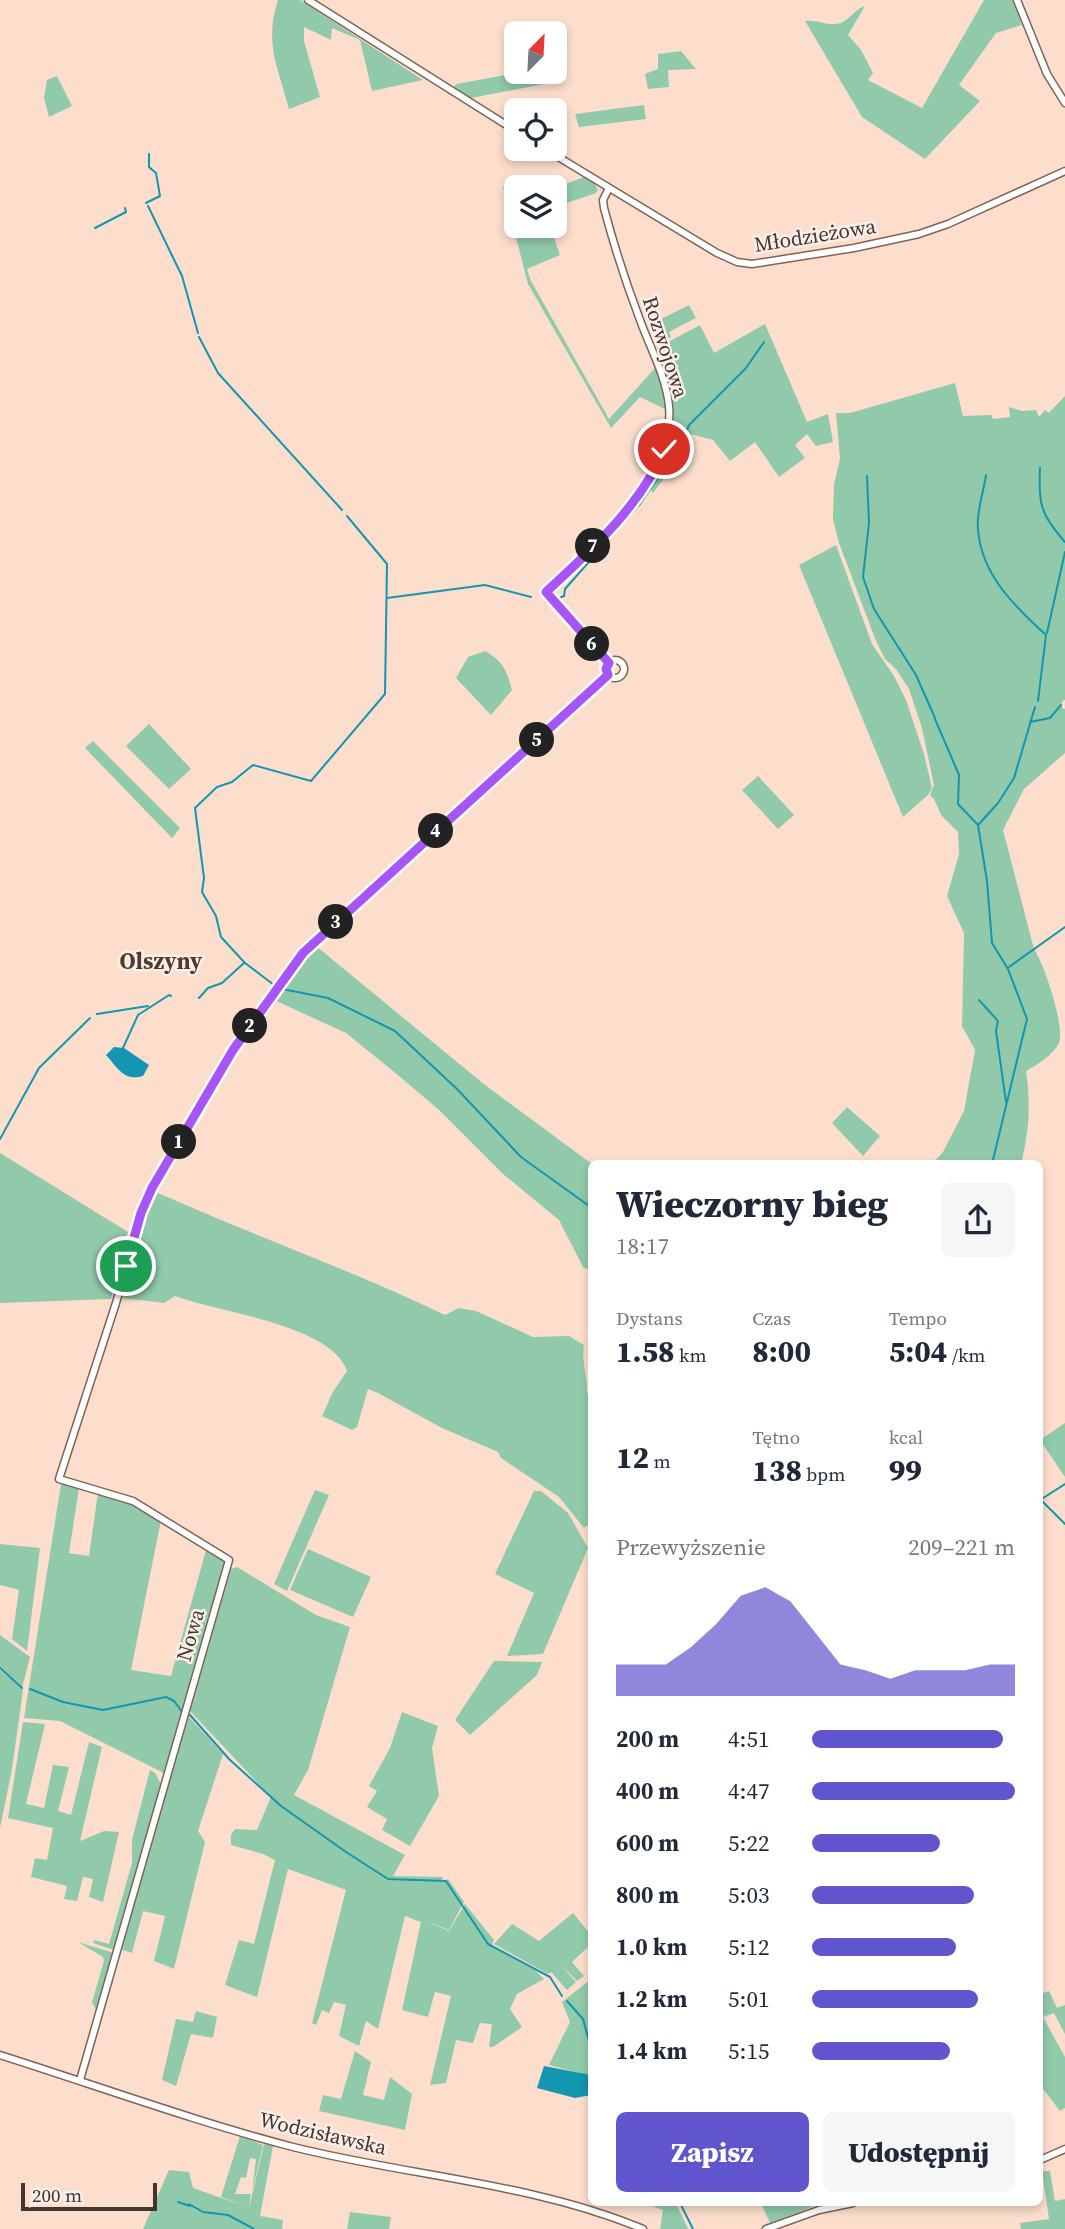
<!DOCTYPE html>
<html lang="pl">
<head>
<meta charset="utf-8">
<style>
  body { margin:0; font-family:"Source Serif 4",serif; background:#f6f6f7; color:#1f2937; height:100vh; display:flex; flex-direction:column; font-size:26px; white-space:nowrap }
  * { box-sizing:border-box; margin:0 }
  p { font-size:23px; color:#747a83 }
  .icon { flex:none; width:38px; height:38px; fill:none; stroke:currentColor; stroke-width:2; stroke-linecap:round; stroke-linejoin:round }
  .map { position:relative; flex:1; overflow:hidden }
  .details { position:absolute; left:588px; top:1160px; width:455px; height:1046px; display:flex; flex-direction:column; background:#fff; border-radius:10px; box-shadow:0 4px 10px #0003 }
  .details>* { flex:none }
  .needle { width:46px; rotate:24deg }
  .controls { position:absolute; left:504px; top:21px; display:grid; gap:14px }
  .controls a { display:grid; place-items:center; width:63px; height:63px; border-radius:10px; background:#fff; box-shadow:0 4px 10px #0003; font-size:35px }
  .scale { position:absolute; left:21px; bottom:18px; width:136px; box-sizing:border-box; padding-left:7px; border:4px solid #433630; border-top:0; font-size:19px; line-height:24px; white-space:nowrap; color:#433630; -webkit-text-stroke:5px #fcefe9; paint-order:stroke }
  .pin { position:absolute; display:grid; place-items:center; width:60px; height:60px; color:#fff; margin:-30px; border:4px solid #fff; border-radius:50%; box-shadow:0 2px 7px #0007 }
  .km { position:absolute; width:35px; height:35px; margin:-18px; border-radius:50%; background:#222; color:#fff; font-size:19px; line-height:35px; text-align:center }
  .round { display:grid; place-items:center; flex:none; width:74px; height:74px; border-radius:10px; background:#f6f6f7 }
  .overview { display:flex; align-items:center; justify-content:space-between; height:119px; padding:0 28px }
  h1 { font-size:38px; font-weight:800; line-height:52px }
  .stats { display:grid; grid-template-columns:repeat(3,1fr); gap:10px; height:119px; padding:7px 28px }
  .stats div { display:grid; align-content:center }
  .stats b { font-size:30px; font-weight:800 }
  .stats small { font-size:19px; font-weight:400 }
  .stats p { font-size:19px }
  .chart { height:196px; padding:14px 28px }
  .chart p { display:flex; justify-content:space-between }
  .chart svg { width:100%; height:126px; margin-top:7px; fill:#6155cd; opacity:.7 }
  .action { display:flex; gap:14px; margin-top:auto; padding:14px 28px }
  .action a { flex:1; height:80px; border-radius:10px; background:#6155cd; color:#fff; font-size:28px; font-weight:800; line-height:80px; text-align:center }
  .action a+a { background:#f6f6f7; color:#1f2937 }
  ul { padding:0 28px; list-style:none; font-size:23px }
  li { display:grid; grid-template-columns:112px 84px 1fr; align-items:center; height:52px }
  li i { height:18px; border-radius:9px; background:#6155cd }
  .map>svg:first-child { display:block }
  .green { fill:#90caaa }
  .water { fill:#1396af }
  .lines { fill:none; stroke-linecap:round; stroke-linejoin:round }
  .stream { stroke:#1396af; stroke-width:2 }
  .secondary-casing { stroke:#7f6456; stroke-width:9 }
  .secondary { stroke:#fff; stroke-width:6 }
  .route-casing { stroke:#fff; stroke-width:14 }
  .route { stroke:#a855f7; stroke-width:9 }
  .labels { text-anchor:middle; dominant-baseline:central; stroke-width:5; stroke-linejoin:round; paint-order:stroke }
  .street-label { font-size:21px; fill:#433630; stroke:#fcefe9 }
  .neighbourhood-label { font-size:23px; font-weight:bold; fill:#52392c; stroke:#fcefe9 }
</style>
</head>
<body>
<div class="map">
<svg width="1065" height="2229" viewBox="0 0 1065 2229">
  <rect width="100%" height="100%" fill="#fddecd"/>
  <g class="green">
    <path d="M278,0H300L423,80L372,91L360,40L332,28L331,40L304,27V41L320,97L289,109C278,67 264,43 278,0Z"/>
    <path d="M984,0H1013L1022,25L996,33L959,85L980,101L925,159L862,117L805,21C817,19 829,27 841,23C850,19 855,9 865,6L848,35L861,50L873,73L868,80L922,108Z"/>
    <polygon points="681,51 696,69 668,70 669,87 648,89 645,74 658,69 658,54"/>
    <polygon points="556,64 560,81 471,98 454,87 456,84 523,72 555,72"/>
    <polygon points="57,76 72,106 49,117 44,98 47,80"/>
    <polygon points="644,105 646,119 579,127 575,114"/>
    <polygon points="584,177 594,183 598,190 596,193 555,207 555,188"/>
    <polygon points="534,178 537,187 516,187 516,226 550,226 560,255 527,269 531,281 609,419 656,367 667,410 640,397 611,428 528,284 503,187"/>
    <polygon points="689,305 696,318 669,332 671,337 660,342 651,324"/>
    <path d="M765,324L807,422L828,414L833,442L816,446L807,434L795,445L805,458L779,477L755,442L730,461L713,440L691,434L687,447L653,493L648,487C683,432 675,407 657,348L700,325L714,353Z"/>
    <path d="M955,383L963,416L991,415L993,419L1010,417L1009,407L1022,411L1036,410L1039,417L1045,410L1049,413L1065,396V700L1062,701V708L1065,709V753L1024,789L1003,830L1034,949C1044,964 1065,1025 1059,1043C1054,1054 1036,1066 1026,1071C1031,1104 1029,1132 1021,1164H932L943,1152L964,1111L975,1050L962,1026L964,933L947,896L959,854L958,832L941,815L934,799L930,795L934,785L922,728L909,689L896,669L885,659L876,641L839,543L833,519L834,485L840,458L836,413H850Z"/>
    <polygon points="836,545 872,644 894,676 906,700 924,754 932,788 928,795 903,817 799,565"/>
    <path d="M485,651C503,661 507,671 512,690L491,715L456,678L468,657Z"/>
    <polygon points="149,724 191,769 169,789 126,746"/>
    <polygon points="93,741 180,828 172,838 85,748"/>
    <polygon points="758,776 794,815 778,829 742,790"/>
    <polygon points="316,946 485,1085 592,1164 591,1271 583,1267 559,1220 503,1174 438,1109 393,1071 346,1033 274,1000 303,958"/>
    <polygon points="847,1107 880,1136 863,1156 832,1123"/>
    <polygon points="0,1153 128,1232 111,1299 0,1303"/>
    <path d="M158,1193C253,1235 351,1270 445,1315L459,1308L476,1311L533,1337L569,1336L584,1345C581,1362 588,1376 587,1394L591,1397V1523L584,1528L559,1497L501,1458L498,1452L442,1428L378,1393L368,1389L357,1427L352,1430L322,1416L333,1392L347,1371C332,1325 217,1312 175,1296L164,1303L122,1298L150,1200Z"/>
    <polygon points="1065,1423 1065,1477 1040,1440"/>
    <polygon points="61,1484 79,1488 69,1553 89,1556 98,1493 132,1503 161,1520 131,1670 171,1676 206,1550 224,1559 226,1564 164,1773 60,1721 24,1718"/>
    <polygon points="315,1490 329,1495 287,1591 274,1584"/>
    <polygon points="534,1491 541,1491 568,1513 588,1548 543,1654 507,1656 534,1593 495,1574"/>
    <polygon points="0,1544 40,1548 27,1651 12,1639 19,1590 0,1585"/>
    <polygon points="308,1549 371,1577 353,1617 290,1590"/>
    <polygon points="237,1567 316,1615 350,1627 308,1770 294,1795 405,1855 393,1876 443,1877 441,1882 448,1879 464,1902 449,1930 423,1920 449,1931 465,1904 494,1940 491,1946 536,1971 544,1979 517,1994 510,2009 522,2027 493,2047 489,2047 492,2024 480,2023 473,2043 456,2040 446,2083 430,2085 451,1996 435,1992 428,2017 402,2010 421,1922 405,1916 378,2029 366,2021 359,2046 339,2036 346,2005 334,2002 329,2013 322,2010 316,2025 312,2023 346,1890 288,1869 257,1997 225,1985 239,1940 254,1944 275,1860 263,1854 231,1845 231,1835 235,1829 257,1830 271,1797 190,1711 231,1569"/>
    <polygon points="0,1635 30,1657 22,1688 0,1668"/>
    <polygon points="494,1661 542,1662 537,1675 470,1735 455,1720"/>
    <polygon points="0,1670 23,1690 12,1769 0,1828"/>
    <polygon points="402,1712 438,1726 432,1748 439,1796 410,1846 382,1830 387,1819 367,1807 377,1791 369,1786 390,1748"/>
    <polygon points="187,1715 223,1754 198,1831 205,1842 174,1969 154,1961 165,1916 143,1911 132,1953 120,1949"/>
    <polygon points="23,1722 45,1724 26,1804 44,1808 53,1765 69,1767 58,1811 71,1815 89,1742 102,1747 80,1841 104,1831 119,1832 103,1902 89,1897 93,1879 83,1877 77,1901 64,1899 67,1886 31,1877 35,1858 47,1860 53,1828 8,1818"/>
    <polygon points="150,1770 155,1773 162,1786 114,1950 93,1943 94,1940 109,1944 132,1863 132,1840"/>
    <polygon points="573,1913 591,1935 591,1944 572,1962 584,1976 577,1981 560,1964 576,1982 567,1990 551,1972 548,1974 494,1944 512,1924 539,1941"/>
    <polygon points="78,1942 114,1953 96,2010 92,2002 104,1961 103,1957"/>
    <polygon points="591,1979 591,2076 549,2065 570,2022 562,2002"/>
    <polygon points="1049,1991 1057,2008 1065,2005 1065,2034 1054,2013 1043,2017 1065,2057 1065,2108 1060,2111 1040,2085 1040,1994"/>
    <polygon points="196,2011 217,2017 213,2038 191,2034 176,2086 162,2080 176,2019 193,2022"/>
    <polygon points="355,2051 371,2062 363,2095 384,2100 390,2077 412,2094 405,2130 319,2111 323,2095 341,2099"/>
    <polygon points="240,2136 263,2145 252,2192 256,2159 250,2158 246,2178 241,2177 235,2194 251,2194 249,2208 264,2144 273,2146 260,2216 283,2220 282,2229 143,2229 169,2170 189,2172 193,2188 247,2207 221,2197"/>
    <polygon points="1042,2171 1050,2171 1055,2201 1065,2199 1065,2229 1021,2229 1020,2223 1049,2219"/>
    <polygon points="644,2203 676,2203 688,2229 660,2229 663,2210"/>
    <polygon points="761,2203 816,2203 817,2205 770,2223"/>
    <polygon points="350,2212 391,2217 389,2229 347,2229"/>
  </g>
  <g class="water">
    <path d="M114,1047L124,1048L149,1065L143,1076C124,1082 117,1067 106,1055Z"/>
    <polygon points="544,2066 591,2075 591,2095 575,2098 537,2088"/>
  </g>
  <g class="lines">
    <g class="stream">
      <polyline points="146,203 160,196 156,173 149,167 149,154"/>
      <polyline points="148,206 182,276 198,333"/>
      <polyline points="95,228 126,212 125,208"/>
      <polyline points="199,337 218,373 342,510"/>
      <path d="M1040,468C1038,504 1041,515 1065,542"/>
      <path d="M986,475C984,491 976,512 978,529C981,574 1014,606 1046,635L1038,701"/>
      <polyline points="867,476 869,523 863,577 874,609 916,675 935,718"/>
      <polyline points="387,598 485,585 531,597"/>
      <polyline points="559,598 564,596 565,589 640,504 681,444 689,425 746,368 764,342"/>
      <polyline points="546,602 548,602"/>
      <polyline points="1047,633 1065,552"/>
      <polyline points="935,719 959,775 958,804 978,825 987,881 992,943 1008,969 1027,1019 992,1164"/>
      <polyline points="1030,722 1050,718 1061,705"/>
      <polyline points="979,824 998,803 1014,778 1035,707"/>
      <polyline points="308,952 326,936"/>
      <polyline points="1009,967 1065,927"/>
      <polyline points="274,985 245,963 221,937 216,916 202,892 204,878 195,808 217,787 232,782 253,765 311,781 385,694 387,564 347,516"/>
      <polyline points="282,989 328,998 395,1031 457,1089 521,1157 592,1208"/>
      <polyline points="283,989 304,958"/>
      <polyline points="199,998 208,988 222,983 244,963"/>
      <polyline points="979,1000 998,1021 996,1031 1006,1102"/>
      <polyline points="97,1014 148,1006"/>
      <polyline points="123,1048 138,1015 169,995 171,996"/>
      <polyline points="0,1139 39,1068 90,1018"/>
      <polyline points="1040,1499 1065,1524"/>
      <polyline points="1040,1500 1065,1484"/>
      <polyline points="0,1668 22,1688"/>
      <polyline points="30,1689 63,1702 103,1710 166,1697 174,1701 182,1712"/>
      <polyline points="190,1715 230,1760 281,1806 346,1852 388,1879 446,1881 488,1944 550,1977 562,1996"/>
      <polyline points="567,2001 583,2019 592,2052"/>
      <polyline points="178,2202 190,2206"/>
      <polyline points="680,2203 693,2229"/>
      <polyline points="189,2204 203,2212 228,2215 254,2229"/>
    </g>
    <defs>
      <g id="secondary">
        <polyline points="308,0 516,131"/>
        <polyline points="1017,0 1047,74 1065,103"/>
        <polyline points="545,149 717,253 737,262 752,264 854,248 919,234 948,224 1065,171"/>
        <path d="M609,188L603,200L604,208C614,246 626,283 640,320C650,348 666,376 669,406C676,476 593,549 546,592L609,663"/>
        <circle cx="615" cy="669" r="9"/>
        <path d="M0,2055C98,2086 194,2121 293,2147C409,2176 533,2183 643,2229"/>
        <polyline points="80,2080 229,1560 133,1501 59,1479 116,1303 144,1204 233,1050 307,948 608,675"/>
        <polyline points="1040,2160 1065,2149"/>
        <polyline points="766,2229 819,2210 853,2203"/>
      </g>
    </defs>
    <use href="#secondary" class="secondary-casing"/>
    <use href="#secondary" class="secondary"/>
  </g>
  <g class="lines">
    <defs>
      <path id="route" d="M126,1266L141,1213L152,1188L233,1050L303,953L608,675L606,669L609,663L546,592C589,552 642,505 664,449"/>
    </defs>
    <use href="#route" class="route-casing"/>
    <use href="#route" class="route"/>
  </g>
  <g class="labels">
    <g class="street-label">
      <text transform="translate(815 235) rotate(-9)">Młodzieżowa</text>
      <text transform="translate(666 347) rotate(72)">Rozwojowa</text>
      <text transform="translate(190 1635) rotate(-74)">Nowa</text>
      <text transform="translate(323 2133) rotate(13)">Wodzisławska</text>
    </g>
    <g class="neighbourhood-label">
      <text x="161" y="961">Olszyny</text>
    </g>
  </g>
</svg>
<div class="controls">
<a><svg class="needle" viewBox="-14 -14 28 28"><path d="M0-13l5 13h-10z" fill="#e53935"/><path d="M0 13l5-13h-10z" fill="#747a83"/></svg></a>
<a><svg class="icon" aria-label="locate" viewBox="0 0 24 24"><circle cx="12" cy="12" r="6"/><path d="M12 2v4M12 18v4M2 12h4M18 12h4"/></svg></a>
<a><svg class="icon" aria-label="layers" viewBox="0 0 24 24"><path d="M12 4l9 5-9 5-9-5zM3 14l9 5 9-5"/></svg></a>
</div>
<div class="scale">200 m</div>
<div class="pin" style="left:126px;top:1266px;background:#1e9e55"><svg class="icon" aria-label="arrive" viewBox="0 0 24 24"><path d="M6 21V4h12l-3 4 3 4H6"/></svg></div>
<div class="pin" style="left:664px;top:449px;background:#d93025"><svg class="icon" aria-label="check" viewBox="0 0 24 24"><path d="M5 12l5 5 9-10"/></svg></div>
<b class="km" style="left:179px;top:1142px">1</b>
<b class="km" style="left:250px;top:1026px">2</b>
<b class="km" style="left:336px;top:922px">3</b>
<b class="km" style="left:436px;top:831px">4</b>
<b class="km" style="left:537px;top:740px">5</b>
<b class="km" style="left:592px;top:644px">6</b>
<b class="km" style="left:593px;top:546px">7</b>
<section class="details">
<div class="overview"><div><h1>Wieczorny bieg</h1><p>18:17</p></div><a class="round"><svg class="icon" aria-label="share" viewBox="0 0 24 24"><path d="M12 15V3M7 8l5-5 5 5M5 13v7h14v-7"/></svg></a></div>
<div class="stats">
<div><p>Dystans</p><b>1.58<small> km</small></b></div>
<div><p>Czas</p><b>8:00</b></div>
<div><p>Tempo</p><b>5:04<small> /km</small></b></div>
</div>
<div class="stats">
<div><b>12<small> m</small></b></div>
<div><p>Tętno</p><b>138<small> bpm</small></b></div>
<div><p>kcal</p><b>99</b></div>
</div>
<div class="chart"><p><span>Przewyższenie</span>209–221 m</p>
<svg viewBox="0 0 160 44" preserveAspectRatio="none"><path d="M0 44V33L10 33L20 33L30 27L40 19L50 9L60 6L70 11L80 22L90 33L100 35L110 38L120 35L130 35L140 35L150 33L160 33V44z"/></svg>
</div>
<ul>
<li><b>200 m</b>4:51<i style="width:94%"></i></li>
<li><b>400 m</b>4:47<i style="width:100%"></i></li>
<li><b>600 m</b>5:22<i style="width:63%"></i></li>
<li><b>800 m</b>5:03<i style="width:80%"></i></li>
<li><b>1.0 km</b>5:12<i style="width:71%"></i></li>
<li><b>1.2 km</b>5:01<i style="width:82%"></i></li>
<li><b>1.4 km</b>5:15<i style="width:68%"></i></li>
</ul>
<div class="action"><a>Zapisz</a><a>Udostępnij</a></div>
</section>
</div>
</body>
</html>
